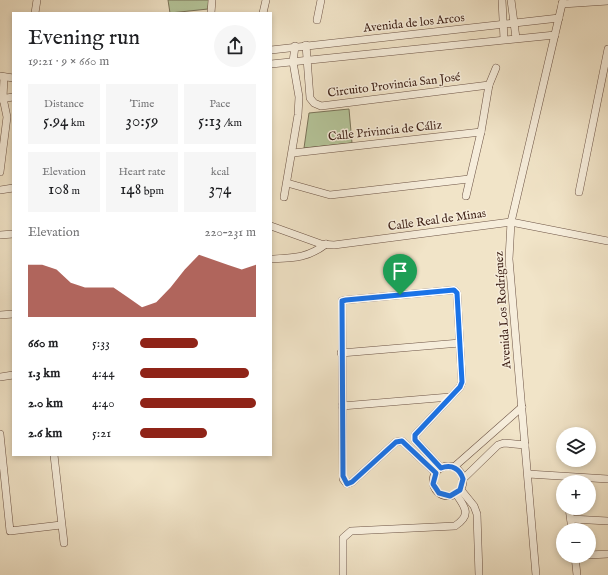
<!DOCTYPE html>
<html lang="en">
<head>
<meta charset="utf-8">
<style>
  body { margin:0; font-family:"IM FELL English",serif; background:#f6f6f6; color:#202124; height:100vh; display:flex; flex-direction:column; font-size:15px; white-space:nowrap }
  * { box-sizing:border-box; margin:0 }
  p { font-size:13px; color:#757577 }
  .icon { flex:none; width:22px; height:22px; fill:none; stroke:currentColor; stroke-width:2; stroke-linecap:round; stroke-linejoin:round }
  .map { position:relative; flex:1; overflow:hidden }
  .side { position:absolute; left:12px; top:12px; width:260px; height:444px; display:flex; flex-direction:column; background:#fff; border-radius:0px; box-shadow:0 2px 6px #0003 }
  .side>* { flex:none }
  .tools { position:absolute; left:556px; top:427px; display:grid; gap:8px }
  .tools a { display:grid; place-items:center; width:40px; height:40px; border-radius:50%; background:#fff; box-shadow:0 2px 6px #0003; font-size:20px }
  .pin { position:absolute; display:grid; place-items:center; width:34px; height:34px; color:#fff; margin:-41px -17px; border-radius:50% 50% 50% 0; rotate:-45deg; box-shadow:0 0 4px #0007 }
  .pin .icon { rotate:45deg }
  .round { display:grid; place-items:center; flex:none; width:42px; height:42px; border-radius:21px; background:#f6f6f6 }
  .overview { display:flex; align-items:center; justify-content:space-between; height:68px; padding:0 16px }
  h1 { font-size:22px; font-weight:600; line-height:30px }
  .figures { display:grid; grid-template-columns:repeat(3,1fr); gap:6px; height:68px; padding:4px 16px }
  .figures div { display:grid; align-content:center; border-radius:0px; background:#f6f6f6; text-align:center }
  .figures b { font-size:17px; font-weight:600 }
  .figures small { font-size:11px; font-weight:400 }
  .figures p { font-size:11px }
  .chart { height:112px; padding:8px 16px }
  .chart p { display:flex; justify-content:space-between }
  .chart svg { width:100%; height:72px; margin-top:4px; fill:#8f2418; opacity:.7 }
  ul { padding:0 16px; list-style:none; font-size:13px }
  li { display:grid; grid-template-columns:64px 48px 1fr; align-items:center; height:30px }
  li i { height:10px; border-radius:5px; background:#8f2418 }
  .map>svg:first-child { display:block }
  .green { fill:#b5c59a; stroke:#7a745a }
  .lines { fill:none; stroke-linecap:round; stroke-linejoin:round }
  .minor-casing { stroke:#6c5345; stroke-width:8 }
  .minor { stroke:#f6eddb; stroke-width:7 }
  .route-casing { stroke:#fff; stroke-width:8 }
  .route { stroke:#1a73e8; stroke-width:5 }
  .labels { text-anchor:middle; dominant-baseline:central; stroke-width:3; stroke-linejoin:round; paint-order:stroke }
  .street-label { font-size:12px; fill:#402319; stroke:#f6eddb }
</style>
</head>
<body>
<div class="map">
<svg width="608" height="575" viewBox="0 0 608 575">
  <rect width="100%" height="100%" fill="#f1e4c8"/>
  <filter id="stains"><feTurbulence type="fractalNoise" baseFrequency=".005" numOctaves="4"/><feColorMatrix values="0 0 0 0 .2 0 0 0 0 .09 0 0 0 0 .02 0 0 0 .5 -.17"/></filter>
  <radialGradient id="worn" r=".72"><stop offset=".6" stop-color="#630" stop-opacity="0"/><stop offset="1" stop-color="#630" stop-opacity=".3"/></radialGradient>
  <g class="green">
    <polygon points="168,0 209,0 208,9 170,13"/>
    <polygon points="349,109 352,143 304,148 309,113"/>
  </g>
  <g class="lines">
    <defs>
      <g id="minor">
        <polyline points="502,0 504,39"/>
        <polyline points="511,0 516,38"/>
        <polyline points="562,4 608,1"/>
        <polyline points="35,13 37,0"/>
        <polyline points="211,13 212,0"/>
        <polyline points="263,13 266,0"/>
        <polyline points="317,20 321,0"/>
        <polyline points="306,45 310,98 314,103 321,106 489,85"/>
        <polyline points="271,50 559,18"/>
        <polyline points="271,64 555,35"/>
        <polyline points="0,76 13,78"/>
        <polyline points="0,99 13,97"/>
        <polyline points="293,153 481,132"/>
        <polyline points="0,172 7,117 3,98 4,77"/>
        <polyline points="287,183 330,195 469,179"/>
        <polyline points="0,190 13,188"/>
        <polyline points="579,192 608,49"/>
        <polyline points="466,196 481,132 489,85 496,68"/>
        <polyline points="284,197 298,115 299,97 293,62 295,46"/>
        <polyline points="271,226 321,244 334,245 511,222 608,241"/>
        <polyline points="0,235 13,234"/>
        <path d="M271,259C294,258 308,258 326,244"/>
        <polyline points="0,315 13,314"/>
        <polyline points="341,353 460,343"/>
        <polyline points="0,377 13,375"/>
        <polyline points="342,406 450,397"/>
        <polyline points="0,434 10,531 61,525"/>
        <polyline points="54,455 64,543"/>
        <circle cx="448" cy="481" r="15"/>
        <polyline points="454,467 522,407"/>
        <polyline points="436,473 402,441 396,442 352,482 347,484 343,479 342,301 346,300 454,290 457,293 462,382 460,387 415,435 415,440 441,468"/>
        <polyline points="528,474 608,479"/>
        <polyline points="463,479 498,445 504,443 525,445"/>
        <polyline points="461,490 474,506 477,514 479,575"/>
        <polyline points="569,508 572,530"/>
        <polyline points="571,519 608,521"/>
        <polyline points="589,555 608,554"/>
        <polyline points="575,556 577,575"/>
        <path d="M343,575V538L351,531L455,526C472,515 465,507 456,494"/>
        <polyline points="536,575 509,259 511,222 563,0"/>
      </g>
    </defs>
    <use href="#minor" class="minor-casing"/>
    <use href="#minor" class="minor"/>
  </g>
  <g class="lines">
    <defs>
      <path id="route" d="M454,290L457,293L462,382L460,387L415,435V440L441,468C452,464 460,469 463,479L460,490L450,496L439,493L433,484L436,473L402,441L396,442L352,482L347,484L343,476L342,301L346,300Z"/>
    </defs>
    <use href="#route" class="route-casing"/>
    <use href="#route" class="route"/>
  </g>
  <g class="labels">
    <g class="street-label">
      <text transform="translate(414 23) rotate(-6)">Avenida de los Arcos</text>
      <text transform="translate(394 85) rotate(-7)">Circuito Provincia San José</text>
      <text transform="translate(385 131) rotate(-6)">Calle Privincia de Cáliz</text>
      <text transform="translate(437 220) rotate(-8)">Calle Real de Minas</text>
      <text transform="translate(503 310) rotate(-94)">Avenida Los Rodríguez</text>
    </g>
  </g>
  <rect width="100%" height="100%" filter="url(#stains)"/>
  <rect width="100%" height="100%" fill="url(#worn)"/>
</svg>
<div class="tools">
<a><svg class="icon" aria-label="layers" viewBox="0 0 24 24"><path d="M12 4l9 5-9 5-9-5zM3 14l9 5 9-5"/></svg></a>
<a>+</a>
<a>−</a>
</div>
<div class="pin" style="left:400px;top:295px;background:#1e9e55"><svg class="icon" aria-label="arrive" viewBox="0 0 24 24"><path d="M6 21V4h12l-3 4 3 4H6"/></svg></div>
<section class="side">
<div class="overview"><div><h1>Evening run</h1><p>19:21 · 9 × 660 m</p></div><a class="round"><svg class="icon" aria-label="share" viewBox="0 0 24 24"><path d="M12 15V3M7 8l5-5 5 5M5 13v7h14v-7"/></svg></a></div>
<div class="figures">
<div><p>Distance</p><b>5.94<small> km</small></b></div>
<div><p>Time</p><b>30:59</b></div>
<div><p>Pace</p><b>5:13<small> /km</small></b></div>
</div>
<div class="figures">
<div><p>Elevation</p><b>108<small> m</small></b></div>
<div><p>Heart rate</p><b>148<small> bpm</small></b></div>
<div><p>kcal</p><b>374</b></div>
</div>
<div class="chart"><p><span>Elevation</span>220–231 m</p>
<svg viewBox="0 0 160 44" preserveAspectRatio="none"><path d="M0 44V12L10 12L20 15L30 23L40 26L50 26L60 26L70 32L80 38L90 35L100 26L110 15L120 6L130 9L140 12L150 15L160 12V44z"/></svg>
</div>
<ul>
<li><b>660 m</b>5:33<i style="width:50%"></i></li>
<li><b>1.3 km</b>4:44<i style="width:94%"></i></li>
<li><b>2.0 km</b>4:40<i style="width:100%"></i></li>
<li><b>2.6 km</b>5:21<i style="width:58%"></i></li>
</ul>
</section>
</div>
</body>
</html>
